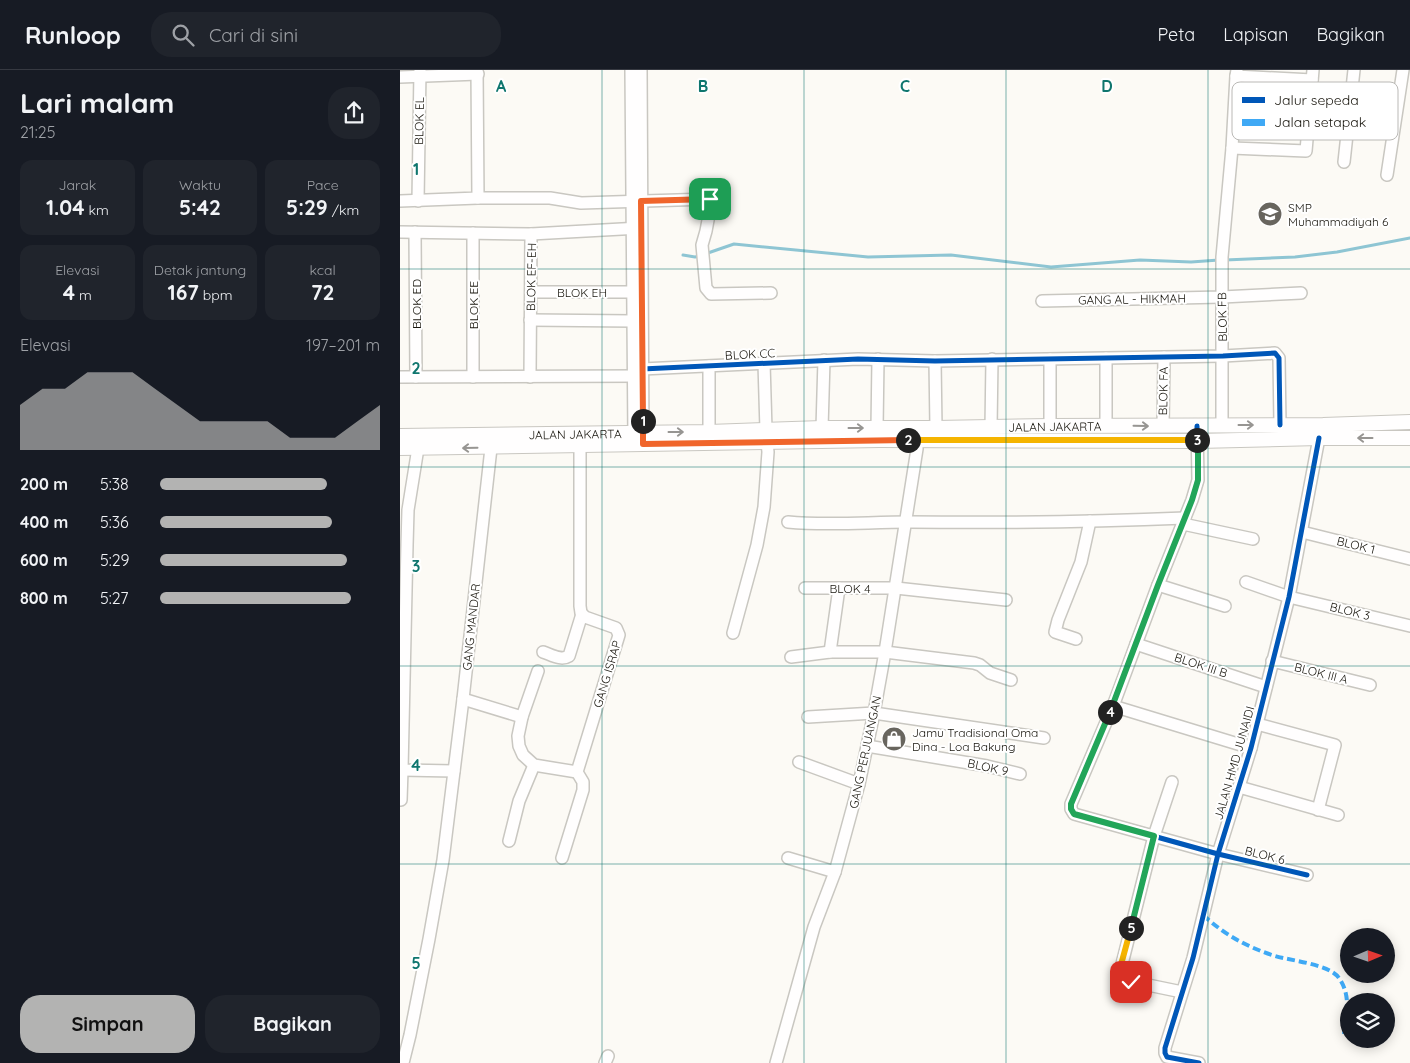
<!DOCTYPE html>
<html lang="id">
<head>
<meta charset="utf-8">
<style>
  body { margin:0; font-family:Quicksand,sans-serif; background:#20242c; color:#f1f3f6; height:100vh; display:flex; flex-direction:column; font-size:19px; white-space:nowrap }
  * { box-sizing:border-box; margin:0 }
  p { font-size:16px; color:#9ea1a6 }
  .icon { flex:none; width:28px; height:28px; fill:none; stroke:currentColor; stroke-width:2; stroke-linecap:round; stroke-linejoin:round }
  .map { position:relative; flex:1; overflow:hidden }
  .panel { display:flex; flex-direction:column; background:#171b24; width:400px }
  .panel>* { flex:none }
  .needle { width:32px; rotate:88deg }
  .buttons { position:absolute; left:940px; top:858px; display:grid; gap:10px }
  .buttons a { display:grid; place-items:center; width:55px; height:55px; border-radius:50%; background:#171b24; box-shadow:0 2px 12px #0003; font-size:25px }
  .pin { position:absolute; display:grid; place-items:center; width:42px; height:42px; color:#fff; margin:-21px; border-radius:10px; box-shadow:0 2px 8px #0006 }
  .km { position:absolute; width:25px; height:25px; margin:-12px; border-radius:50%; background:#222; color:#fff; font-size:14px; line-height:25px; text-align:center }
  .round { display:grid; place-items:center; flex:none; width:52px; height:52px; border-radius:20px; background:#20242c }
  .summary { display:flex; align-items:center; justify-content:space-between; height:85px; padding:0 20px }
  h1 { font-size:28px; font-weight:800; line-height:38px }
  .metrics { display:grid; grid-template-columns:repeat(3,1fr); gap:8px; height:85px; padding:5px 20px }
  .metrics div { display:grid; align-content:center; border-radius:12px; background:#20242c; text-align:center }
  .metrics b { font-size:21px; font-weight:800 }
  .metrics small { font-size:14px; font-weight:400 }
  .metrics p { font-size:14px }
  .chart { height:140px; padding:10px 20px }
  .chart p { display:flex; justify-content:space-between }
  .chart svg { width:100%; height:90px; margin-top:5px; fill:#b3b3b2; opacity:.7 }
  .action { display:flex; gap:10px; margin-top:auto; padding:10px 20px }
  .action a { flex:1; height:58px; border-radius:20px; background:#b3b3b2; color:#111; font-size:20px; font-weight:800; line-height:58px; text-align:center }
  .action a+a { background:#20242c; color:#f1f3f6 }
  ul { padding:0 20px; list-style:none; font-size:16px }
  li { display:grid; grid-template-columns:80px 60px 1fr; align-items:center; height:38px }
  li i { height:12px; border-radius:6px; background:#b3b3b2 }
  header { display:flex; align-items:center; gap:30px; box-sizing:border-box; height:70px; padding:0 25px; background:#171b24; border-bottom:1px solid #363941 }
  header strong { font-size:24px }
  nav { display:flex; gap:28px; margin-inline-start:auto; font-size:18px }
  .search { width:350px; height:45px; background:#20242c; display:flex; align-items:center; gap:12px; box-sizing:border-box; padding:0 18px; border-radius:20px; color:#9ea1a6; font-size:19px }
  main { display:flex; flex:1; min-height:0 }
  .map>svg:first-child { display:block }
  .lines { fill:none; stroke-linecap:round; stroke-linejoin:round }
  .stream { stroke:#8ec5d3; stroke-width:3 }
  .minor-casing { stroke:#c9c7c1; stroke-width:14 }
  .major-casing { stroke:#c9c7c1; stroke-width:16 }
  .minor { stroke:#fffefe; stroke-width:11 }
  .major { stroke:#fffefe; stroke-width:14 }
  .quiet { stroke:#3fa9f5; stroke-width:4; stroke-dasharray:8 4; stroke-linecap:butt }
  .cycleway-casing { stroke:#fff; stroke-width:8 }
  .cycleway { stroke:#0057b8; stroke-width:5 }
  .oneway { stroke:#979592 }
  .split-1-casing { stroke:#fff; stroke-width:10 }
  .split-2-casing { stroke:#fff; stroke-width:10 }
  .split-3-casing { stroke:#fff; stroke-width:10 }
  .split-4-casing { stroke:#fff; stroke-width:10 }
  .split-5-casing { stroke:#fff; stroke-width:10 }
  .split-6-casing { stroke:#fff; stroke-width:10 }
  .split-1 { stroke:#f0652b; stroke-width:6 }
  .split-2 { stroke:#f0652b; stroke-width:6 }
  .split-3 { stroke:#f5b400; stroke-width:6 }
  .split-4 { stroke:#22a559; stroke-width:6 }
  .split-5 { stroke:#22a559; stroke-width:6 }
  .split-6 { stroke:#f5b400; stroke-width:6 }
  .grid { fill:none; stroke:#0f766e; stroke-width:1; stroke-opacity:0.55 }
  .labels { text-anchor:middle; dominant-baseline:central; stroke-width:4; stroke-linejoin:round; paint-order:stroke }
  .street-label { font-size:12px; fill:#18150d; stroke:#fff }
  .poi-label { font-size:12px; fill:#18150d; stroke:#fff; text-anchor:start }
  .key { fill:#fff; stroke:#bab9b6; stroke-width:1 }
  .key-label { font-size:14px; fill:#18150d }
  .grid-label { font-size:16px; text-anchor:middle; font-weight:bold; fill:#0f766e; stroke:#fff; stroke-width:4; stroke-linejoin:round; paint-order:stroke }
</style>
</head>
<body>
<header>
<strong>Runloop</strong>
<div class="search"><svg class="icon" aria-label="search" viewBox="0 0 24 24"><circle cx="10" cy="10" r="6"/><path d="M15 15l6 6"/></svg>Cari di sini</div>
<nav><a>Peta</a><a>Lapisan</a><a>Bagikan</a></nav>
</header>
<main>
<section class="panel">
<div class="summary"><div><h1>Lari malam</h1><p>21:25</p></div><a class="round"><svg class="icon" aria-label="share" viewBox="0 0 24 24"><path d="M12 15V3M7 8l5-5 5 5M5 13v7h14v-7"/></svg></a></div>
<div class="metrics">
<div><p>Jarak</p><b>1.04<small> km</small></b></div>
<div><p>Waktu</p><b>5:42</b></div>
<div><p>Pace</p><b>5:29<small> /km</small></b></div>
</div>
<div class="metrics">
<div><p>Elevasi</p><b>4<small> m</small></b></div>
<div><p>Detak jantung</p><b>167<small> bpm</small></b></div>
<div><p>kcal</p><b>72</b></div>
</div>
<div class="chart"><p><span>Elevasi</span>197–201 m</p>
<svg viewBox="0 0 160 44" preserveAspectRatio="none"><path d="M0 44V22L10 14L20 14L30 6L40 6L50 6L60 14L70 22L80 30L90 30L100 30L110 30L120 38L130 38L140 38L150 30L160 22V44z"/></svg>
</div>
<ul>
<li><b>200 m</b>5:38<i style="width:76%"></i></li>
<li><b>400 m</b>5:36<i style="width:78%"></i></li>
<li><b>600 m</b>5:29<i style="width:85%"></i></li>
<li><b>800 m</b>5:27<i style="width:87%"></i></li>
</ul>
<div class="action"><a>Simpan</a><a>Bagikan</a></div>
</section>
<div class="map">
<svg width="1010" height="993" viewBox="0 0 1010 993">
  <rect width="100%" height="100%" fill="#fcfaf5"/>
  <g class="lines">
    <g class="stream">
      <polyline points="305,184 334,174 468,187 551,185 651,197 740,190 791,192 819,190"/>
      <polyline points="283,185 295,187 300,186"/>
      <polyline points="825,190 895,187 937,182 1010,168"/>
    </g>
    <defs>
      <g id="minor">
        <polyline points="231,0 234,371"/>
        <polyline points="241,0 243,371"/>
        <polyline points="837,0 836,6 912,10"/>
        <polyline points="0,7 78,4"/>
        <polyline points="832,78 906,81 913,0"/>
        <polyline points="944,92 954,0"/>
        <polyline points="987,105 1003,0"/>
        <polyline points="78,128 150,128 181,133 309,129 311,134 306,161 302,175 306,218 311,224 371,223"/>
        <polyline points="0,131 78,128 77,0"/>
        <polyline points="18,131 20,0"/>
        <polyline points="0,162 131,164 240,158"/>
        <polyline points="15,162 16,307"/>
        <polyline points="73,163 73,307"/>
        <polyline points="132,222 233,222"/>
        <polyline points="642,231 822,227 901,223"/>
        <polyline points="130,250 233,251"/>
        <polyline points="706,288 706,356"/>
        <polyline points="535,291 536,358"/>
        <polyline points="364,293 366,360"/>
        <polyline points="309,296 309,362"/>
        <polyline points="242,299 458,289 535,291 823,286 875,283 879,288 880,355"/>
        <polyline points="0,307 241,306"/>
        <polyline points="130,307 131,164"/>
        <polyline points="822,355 822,187 832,78 836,6"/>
        <polyline points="650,356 650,289"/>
        <polyline points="763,356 764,287"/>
        <polyline points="797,356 798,410 792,430 758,515 713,636 671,734 671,739 674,744 818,784 907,805"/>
        <polyline points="422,358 424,290"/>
        <polyline points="477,358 478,289"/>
        <polyline points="591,358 592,289"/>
        <polyline points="18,378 8,440 7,475 2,700 54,701"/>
        <path d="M388,452C428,456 468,452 509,452C601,453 693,452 785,448"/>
        <polyline points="783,454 853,469"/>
        <polyline points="902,462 1010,489"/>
        <polyline points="846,512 889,527 1010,556"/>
        <polyline points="758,515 825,536"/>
        <polyline points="405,518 496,518 606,530"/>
        <polyline points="333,563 357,475 364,437 368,382 367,373"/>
        <polyline points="676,569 655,562 658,550 681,492 690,451"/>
        <polyline points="736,574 866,617"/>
        <path d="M143,582C152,585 161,591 169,586L182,544"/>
        <polyline points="430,582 439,518"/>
        <polyline points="391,587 430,582 485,582 574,593 580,595 590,603 611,610"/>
        <polyline points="872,591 970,615"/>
        <polyline points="138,601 122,647 118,666 119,676 123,685 134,695 177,702"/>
        <polyline points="63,629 122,647"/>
        <polyline points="713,636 851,678"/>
        <polyline points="408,647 474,643 644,668"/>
        <polyline points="857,654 935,675 918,740"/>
        <polyline points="467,676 587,696 620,704"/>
        <polyline points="399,692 459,714"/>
        <polyline points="772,712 754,766 719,906 724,910 782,922"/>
        <polyline points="839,717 938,745"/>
        <polyline points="1,730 2,700"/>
        <polyline points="109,771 119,731 134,695"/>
        <polyline points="162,788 183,720 183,712 177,702 219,565 216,558 185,547 181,543 180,536 180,375"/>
        <polyline points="388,788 435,802"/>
        <polyline points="3,993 10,965 29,869 43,790 63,629 91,378"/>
        <polyline points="205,993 208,986"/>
        <polyline points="376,993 414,857 435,802 459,714 474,643 485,582 517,379 517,370"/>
        <polyline points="799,993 767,987 765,983 765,978 793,888 818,784 851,678 889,527 919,368"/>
      </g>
      <g id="major">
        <path id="s1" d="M0,366L309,362L422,358H536L650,356L923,355L1010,352"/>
        <polyline points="0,378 479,370 798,371 919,368 1010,368"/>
      </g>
    </defs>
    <use href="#minor" class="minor-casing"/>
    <use href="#major" class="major-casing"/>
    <use href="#minor" class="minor"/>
    <use href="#major" class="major"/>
    <path class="quiet" d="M803,845C825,865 847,877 875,886C892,891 929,894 939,908C951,925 947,945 944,964"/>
    <defs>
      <g id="cycleway">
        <polyline points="242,299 458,289 535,291 823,286 875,283 879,288 880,355"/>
        <polyline points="797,356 798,410 792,430 758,515 713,636 671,734 671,739 674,744 818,784 907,805"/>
        <polyline points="799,993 767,987 765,983 765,978 793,888 818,784 851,678 889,527 919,368"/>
      </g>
    </defs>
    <use href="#cycleway" class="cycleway-casing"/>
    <use href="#cycleway" class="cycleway"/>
  </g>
  <defs><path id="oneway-shaft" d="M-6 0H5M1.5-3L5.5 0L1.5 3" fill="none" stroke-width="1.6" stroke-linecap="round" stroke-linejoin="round" transform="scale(1.25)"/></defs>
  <g class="oneway">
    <use href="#oneway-shaft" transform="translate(846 355)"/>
    <use href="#oneway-shaft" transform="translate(741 356) rotate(1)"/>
    <use href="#oneway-shaft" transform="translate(456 358)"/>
    <use href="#oneway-shaft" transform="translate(276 362)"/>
    <use href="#oneway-shaft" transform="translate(965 368) rotate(-180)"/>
    <use href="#oneway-shaft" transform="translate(70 378) rotate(179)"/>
  </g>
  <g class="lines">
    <defs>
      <polyline id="split-1" points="243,351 241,131 310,129"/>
      <polyline id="split-2" points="243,351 243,374 508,370"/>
      <polyline id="split-3" points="508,370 797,370"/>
      <polyline id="split-4" points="710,642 758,515 792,430 798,410 798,370 797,370"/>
      <polyline id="split-5" points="710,642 671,734 671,739 674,744 754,766 731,858"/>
      <polyline id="split-6" points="731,912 724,910 720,908 719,902 731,858"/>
    </defs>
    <use href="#split-1" class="split-1-casing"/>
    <use href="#split-2" class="split-2-casing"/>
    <use href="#split-3" class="split-3-casing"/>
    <use href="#split-4" class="split-4-casing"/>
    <use href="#split-5" class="split-5-casing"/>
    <use href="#split-6" class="split-6-casing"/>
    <use href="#split-1" class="split-1"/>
    <use href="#split-2" class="split-2"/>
    <use href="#split-3" class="split-3"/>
    <use href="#split-4" class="split-4"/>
    <use href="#split-5" class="split-5"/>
    <use href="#split-6" class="split-6"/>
  </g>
  <path class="grid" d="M202,0V993M404,0V993M606,0V993M808,0V993M0,199H1010M0,397H1010M0,596H1010M0,794H1010"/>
  <defs>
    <symbol id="school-disc" viewBox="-11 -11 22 22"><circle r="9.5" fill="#68655e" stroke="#fff"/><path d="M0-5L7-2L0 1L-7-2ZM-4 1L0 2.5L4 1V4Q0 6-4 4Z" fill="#fff"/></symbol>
    <symbol id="shop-disc" viewBox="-11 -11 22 22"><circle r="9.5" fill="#68655e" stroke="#fff"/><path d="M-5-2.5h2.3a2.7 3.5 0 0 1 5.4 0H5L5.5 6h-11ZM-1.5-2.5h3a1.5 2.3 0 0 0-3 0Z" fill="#fff"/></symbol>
  </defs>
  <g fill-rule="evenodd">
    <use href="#school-disc" x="856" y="130" width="28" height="28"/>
    <use href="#shop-disc" x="480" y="655" width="28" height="28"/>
  </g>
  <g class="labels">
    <g class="street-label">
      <text transform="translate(19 51) rotate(-89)">BLOK EL</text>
      <text transform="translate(131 207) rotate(-89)">BLOK EF-EH</text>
      <text x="182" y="222">BLOK EH</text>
      <text transform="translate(732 229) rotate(-1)">GANG AL - HIKMAH</text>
      <text transform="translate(16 234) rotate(-90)">BLOK ED</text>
      <text transform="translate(73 235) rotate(-90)">BLOK EE</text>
      <text transform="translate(822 247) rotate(-91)">BLOK FB</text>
      <text transform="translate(350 284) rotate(-3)">BLOK CC</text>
      <text transform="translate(763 321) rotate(-89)">BLOK FA</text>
      <text stroke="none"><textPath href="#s1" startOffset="655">JALAN JAKARTA</textPath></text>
      <text stroke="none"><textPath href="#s1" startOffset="175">JALAN JAKARTA</textPath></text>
      <text transform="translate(956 475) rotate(14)">BLOK 1</text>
      <text x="450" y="518">BLOK 4</text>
      <text transform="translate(950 541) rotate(14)">BLOK 3</text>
      <text transform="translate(71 557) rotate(-84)">GANG MANDAR</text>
      <text transform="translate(801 595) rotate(18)">BLOK III B</text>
      <text transform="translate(921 603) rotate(14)">BLOK III A</text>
      <text transform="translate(207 604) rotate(-73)">GANG ISRAP</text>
      <text transform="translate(465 682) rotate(-78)">GANG PERJUANGAN</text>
      <text transform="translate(834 693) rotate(-74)">JALAN HMD JUNAIDI</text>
      <text transform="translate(588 697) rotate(12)">BLOK 9</text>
      <text transform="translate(865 785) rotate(14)">BLOK 6</text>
    </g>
    <g class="poi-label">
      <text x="888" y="137">SMP<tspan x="888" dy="14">Muhammadiyah 6</tspan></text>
      <text x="512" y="662">Jamu Tradisional Oma<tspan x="512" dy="14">Dina - Loa Bakung</tspan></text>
    </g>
  </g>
  <rect x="832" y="12" width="166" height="58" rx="8" class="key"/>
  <rect x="842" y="27" width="23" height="6" fill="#0057b8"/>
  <rect x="842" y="49" width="23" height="7" fill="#3fa9f5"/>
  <g class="key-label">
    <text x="874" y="35">Jalur sepeda</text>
    <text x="874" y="57">Jalan setapak</text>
  </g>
  <g class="grid-label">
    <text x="101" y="22">A</text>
    <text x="303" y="22">B</text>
    <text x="505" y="22">C</text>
    <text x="707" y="22">D</text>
    <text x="16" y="105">1</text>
    <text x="16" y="304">2</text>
    <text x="16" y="502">3</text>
    <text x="16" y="701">4</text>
    <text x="16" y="899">5</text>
  </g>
</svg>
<div class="buttons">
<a><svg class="needle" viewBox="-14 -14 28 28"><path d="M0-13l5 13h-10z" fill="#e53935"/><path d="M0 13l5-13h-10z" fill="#9ea1a6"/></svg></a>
<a><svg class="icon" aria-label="layers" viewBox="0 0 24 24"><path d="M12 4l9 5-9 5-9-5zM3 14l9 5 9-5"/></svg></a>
</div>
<div class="pin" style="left:310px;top:129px;background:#1e9e55"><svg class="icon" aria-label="arrive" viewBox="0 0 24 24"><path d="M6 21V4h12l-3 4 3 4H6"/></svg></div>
<div class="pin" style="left:731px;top:912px;background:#d93025"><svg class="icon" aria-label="check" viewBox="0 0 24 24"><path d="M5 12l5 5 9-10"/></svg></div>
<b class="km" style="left:243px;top:351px">1</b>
<b class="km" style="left:508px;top:370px">2</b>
<b class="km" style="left:797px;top:370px">3</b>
<b class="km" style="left:710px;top:642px">4</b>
<b class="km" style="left:731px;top:858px">5</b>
</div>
</main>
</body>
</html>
